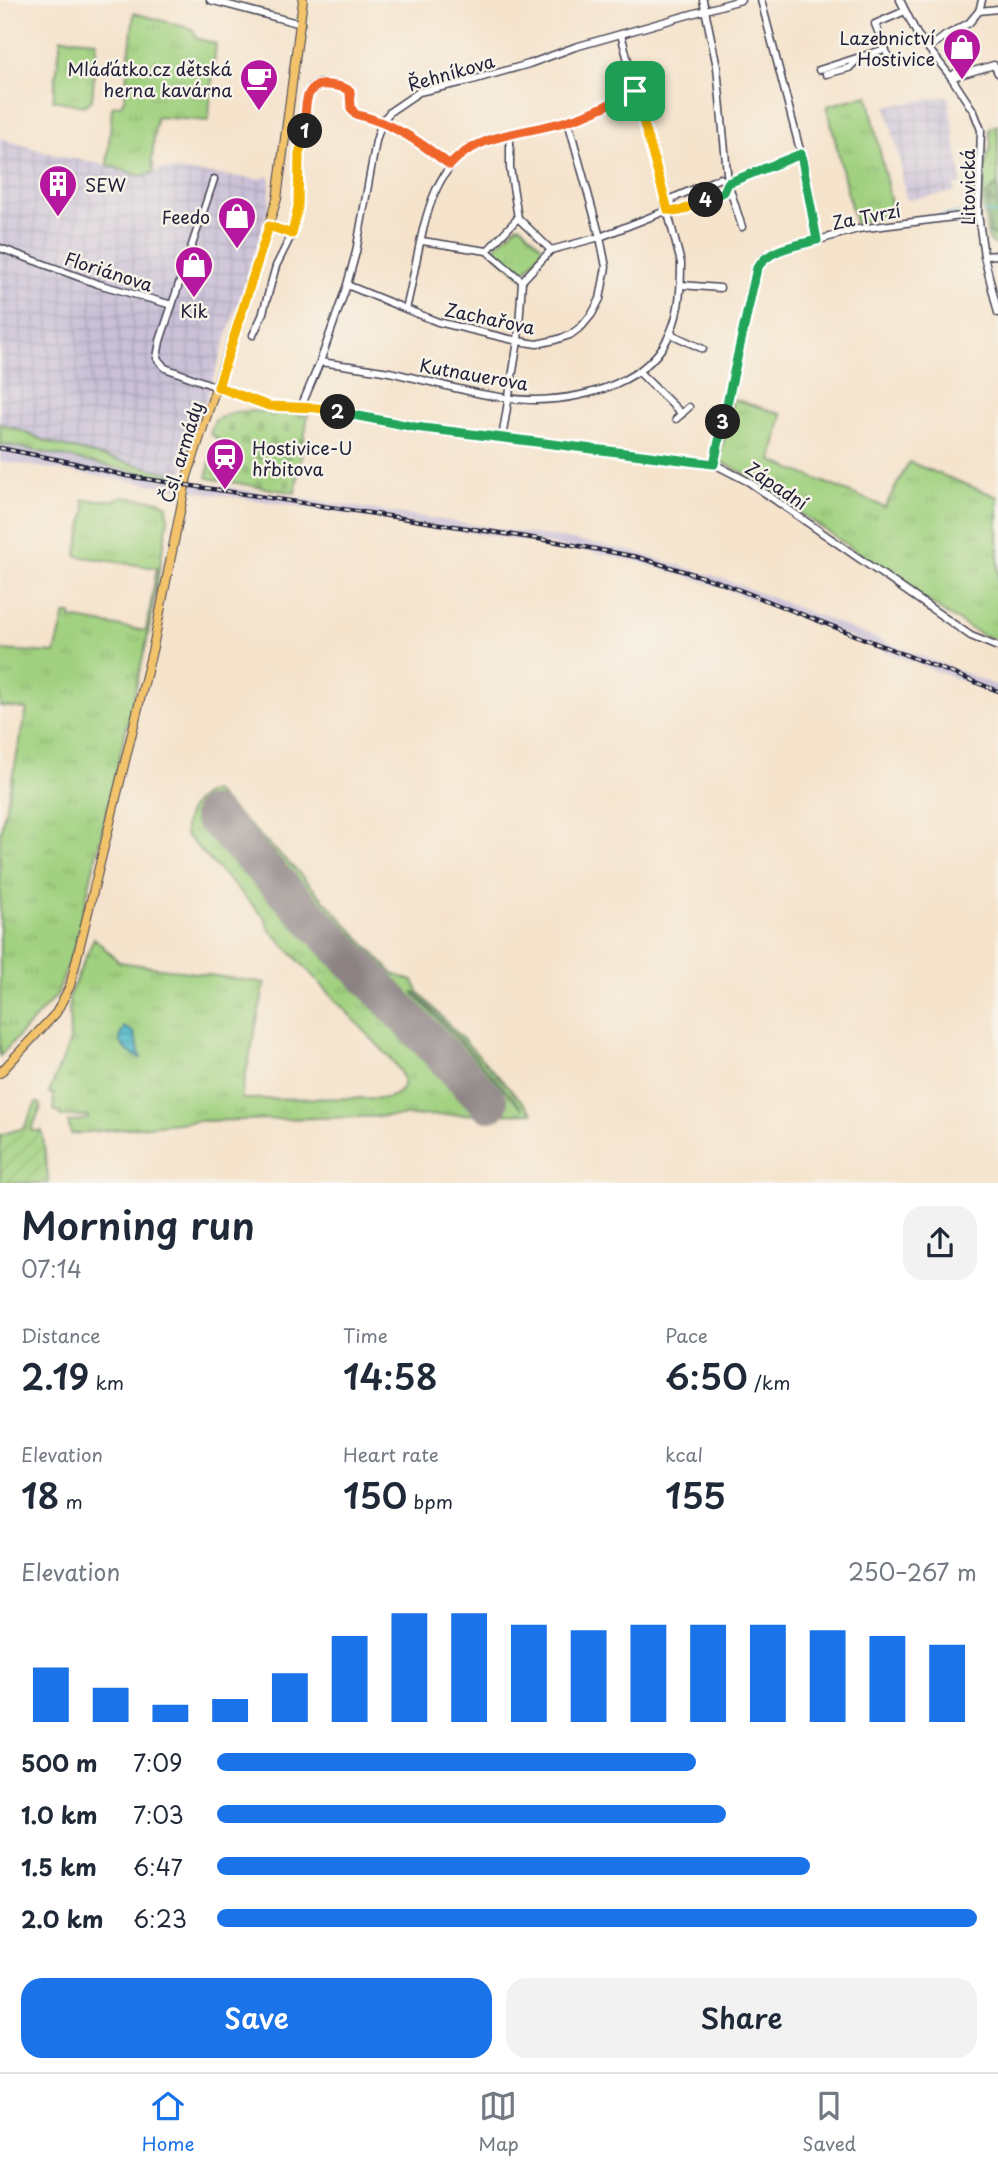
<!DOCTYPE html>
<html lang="en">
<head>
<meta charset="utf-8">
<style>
  body { margin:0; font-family:"Playpen Sans",sans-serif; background:#f2f2f3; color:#1f2937; height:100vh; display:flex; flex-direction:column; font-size:26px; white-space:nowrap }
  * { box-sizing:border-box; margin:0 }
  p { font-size:23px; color:#747a83 }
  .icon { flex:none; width:38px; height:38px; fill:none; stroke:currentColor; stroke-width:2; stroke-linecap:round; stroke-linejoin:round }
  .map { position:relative; height:1183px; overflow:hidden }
  .sheet { display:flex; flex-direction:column; background:#fff; flex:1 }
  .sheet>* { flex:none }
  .pin { position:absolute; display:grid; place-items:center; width:60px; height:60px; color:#fff; margin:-30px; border-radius:14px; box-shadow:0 4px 10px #0006 }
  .km { position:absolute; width:35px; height:35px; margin:-18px; border-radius:50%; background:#222; color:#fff; font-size:19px; line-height:35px; text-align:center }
  .round { display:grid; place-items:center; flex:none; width:74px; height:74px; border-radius:21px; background:#f2f2f3 }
  .head { display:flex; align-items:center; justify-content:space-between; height:119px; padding:0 21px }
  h1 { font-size:38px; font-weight:600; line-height:52px }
  .stats { display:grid; grid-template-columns:repeat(3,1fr); gap:10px; height:119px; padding:7px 21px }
  .stats div { display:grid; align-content:center }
  .stats b { font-size:35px; font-weight:600 }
  .stats small { font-size:19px; font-weight:400 }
  .stats p { font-size:19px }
  .chart { height:196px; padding:14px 21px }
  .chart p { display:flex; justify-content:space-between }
  .chart svg { width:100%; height:126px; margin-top:7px; stroke:#1a73e8; stroke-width:6 }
  .primary-button { display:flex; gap:14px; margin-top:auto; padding:14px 21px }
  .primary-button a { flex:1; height:80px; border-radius:21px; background:#1a73e8; color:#fff; font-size:28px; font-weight:600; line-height:80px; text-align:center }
  .primary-button a+a { background:#f2f2f3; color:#1f2937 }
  ul { padding:0 21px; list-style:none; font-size:23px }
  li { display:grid; grid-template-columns:112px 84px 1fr; align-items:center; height:52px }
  li i { height:18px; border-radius:9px; background:#1a73e8 }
  .dock { display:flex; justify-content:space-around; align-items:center; height:98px; border-top:2px solid #e0e1e3; background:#fff; font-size:19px; color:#747a83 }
  .dock a { display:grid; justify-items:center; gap:4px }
  .dock .selected { color:#1a73e8 }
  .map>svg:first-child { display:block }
  .industrial { fill:url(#industrial-grid) }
  .railway { fill:#c9bfd7 }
  .grass { fill:url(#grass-tufts); stroke:#627a5e; stroke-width:2; fill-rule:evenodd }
  .forest { fill:url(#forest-firs); stroke:#516a54; stroke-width:2 }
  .cemetery { fill:url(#cemetery-stones); stroke:#627a5e; stroke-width:2 }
  .garden { fill:url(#garden-furrows); stroke:#627a5e; stroke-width:2 }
  .water { fill:url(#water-rules); stroke:#386e84; stroke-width:2 }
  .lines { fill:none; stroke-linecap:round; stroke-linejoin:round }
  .stream { stroke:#4fb9cc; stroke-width:2 }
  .runway { stroke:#8c8284; stroke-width:38 }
  .minor-casing { stroke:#423f51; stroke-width:9 }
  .major-casing { stroke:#423f51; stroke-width:10 }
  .minor { stroke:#fff; stroke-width:6 }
  .major { stroke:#f2c36a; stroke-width:8 }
  .rail-casing { stroke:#22223b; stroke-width:4.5 }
  .rail { stroke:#f7f3e8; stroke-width:2; stroke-dasharray:5; stroke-linecap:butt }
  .split-1-casing { stroke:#fff; stroke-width:14 }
  .split-2-casing { stroke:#fff; stroke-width:14 }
  .split-3-casing { stroke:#fff; stroke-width:14 }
  .split-4-casing { stroke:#fff; stroke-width:14 }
  .split-5-casing { stroke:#fff; stroke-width:14 }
  .split-1 { stroke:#f0652b; stroke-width:9 }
  .split-2 { stroke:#f5b400; stroke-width:9 }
  .split-3 { stroke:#22a559; stroke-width:9 }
  .split-4 { stroke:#22a559; stroke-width:9 }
  .split-5 { stroke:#f5b400; stroke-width:9 }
  .labels { text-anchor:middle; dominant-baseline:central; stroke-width:5; stroke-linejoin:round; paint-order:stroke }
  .poi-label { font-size:18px; fill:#22223b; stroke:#f7f3e8; text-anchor:end }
  .street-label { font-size:18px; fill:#22223b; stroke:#f7f3e8 }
</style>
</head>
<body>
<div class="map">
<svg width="998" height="1183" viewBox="0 0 998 1183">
  <defs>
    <pattern id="industrial-grid" width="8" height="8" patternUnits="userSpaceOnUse" patternTransform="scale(1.75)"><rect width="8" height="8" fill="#c9bfd7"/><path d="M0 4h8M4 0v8" fill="none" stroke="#aca4b9"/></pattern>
    <pattern id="grass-tufts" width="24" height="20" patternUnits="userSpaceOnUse" patternTransform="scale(1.75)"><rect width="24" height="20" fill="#a1d180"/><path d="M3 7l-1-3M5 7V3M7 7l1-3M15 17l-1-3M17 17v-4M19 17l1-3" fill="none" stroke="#8ab370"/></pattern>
    <pattern id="forest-firs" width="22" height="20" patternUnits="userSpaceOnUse" patternTransform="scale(1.75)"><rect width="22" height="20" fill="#80b36e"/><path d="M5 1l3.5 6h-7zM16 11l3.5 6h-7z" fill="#68915c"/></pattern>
    <pattern id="cemetery-stones" width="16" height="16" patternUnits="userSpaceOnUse" patternTransform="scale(1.75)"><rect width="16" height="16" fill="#a1d180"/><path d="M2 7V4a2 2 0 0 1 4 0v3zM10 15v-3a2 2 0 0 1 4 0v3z" fill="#8ab370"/></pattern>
    <pattern id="garden-furrows" width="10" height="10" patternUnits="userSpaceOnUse" patternTransform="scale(1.75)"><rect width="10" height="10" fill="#a1d180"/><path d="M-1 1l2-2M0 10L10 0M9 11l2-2" fill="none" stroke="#8ab370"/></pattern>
    <pattern id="water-rules" width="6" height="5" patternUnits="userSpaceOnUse" patternTransform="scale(1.75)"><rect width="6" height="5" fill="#4fb9cc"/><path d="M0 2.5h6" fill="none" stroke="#4196a7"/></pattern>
  </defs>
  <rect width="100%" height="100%" fill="#f7f3e8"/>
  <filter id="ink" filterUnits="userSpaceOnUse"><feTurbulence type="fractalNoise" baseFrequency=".0143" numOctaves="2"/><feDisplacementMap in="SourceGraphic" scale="14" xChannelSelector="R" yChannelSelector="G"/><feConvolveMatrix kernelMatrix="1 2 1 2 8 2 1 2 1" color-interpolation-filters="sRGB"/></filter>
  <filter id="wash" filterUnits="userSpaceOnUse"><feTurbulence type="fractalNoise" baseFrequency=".00686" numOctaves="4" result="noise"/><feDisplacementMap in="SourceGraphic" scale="28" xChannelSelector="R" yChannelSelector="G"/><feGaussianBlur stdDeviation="1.57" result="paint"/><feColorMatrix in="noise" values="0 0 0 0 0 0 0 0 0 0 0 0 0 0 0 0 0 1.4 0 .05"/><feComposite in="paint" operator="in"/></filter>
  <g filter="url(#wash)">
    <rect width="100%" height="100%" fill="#f5e3cc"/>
    <g class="industrial">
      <polygon points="948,96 962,184 954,186 955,192 906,200 901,165 886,106"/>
      <polygon points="0,138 59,156 102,164 141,176 162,169 259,179 270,176 270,197 263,227 183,470 177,475 54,444 0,423"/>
    </g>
    <polygon class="railway" points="0,444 71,457 127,472 586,542 638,553 721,578 998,686 998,695 718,586 636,561 584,550 0,461"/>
    <g class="grass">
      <polygon points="134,13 193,29 196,38 216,44 208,121 156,117 152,160 154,172 141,176 107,165 112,109 113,106 120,105 124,100"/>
      <polygon points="61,38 97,41 92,100 84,106 53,100"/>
      <polygon points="868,95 893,213 855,224 827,106"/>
      <polygon points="998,125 998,247 988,239 982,199 987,155 991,146 989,131 991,127"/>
      <polygon points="518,225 522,226 544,249 521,276 495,254 495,247"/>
      <polygon points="733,399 782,414 772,461 885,507 909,462 998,497 998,640 980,634 945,613 740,471 719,461"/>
      <path d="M0,423L54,444L177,475V479C118,470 60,454 0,444Z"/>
      <polygon points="122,497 160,501 167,506 168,520 147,640 76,941 57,995 0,1056 0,834 27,709 0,706 0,650 55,653 65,614 71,614 71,618 146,631 157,568 76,556 86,510 83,500 114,500"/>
      <path d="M213,791L293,867L393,974L413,981L419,993L533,1113L197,1121L71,1134L68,1122L88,1119V1116H61L60,1112L54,1110L53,1094L49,1093L70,1041L69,996L94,938L119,962L265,983L241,1097L243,1099L387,1098C412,1091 404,1074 391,1059L268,928L266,919L185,834C184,815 193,798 213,791ZM414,992H415L523,1109L414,994Z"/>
    </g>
    <polygon class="forest" points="998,184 998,237 990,234 986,195"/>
    <polygon class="cemetery" points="250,411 308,415 295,493 207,478 213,446 218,443 216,437 210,434 215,420 235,412"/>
    <polygon class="garden" points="36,1103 39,1103 41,1107 31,1131 42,1131 49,1183 0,1183 0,1135 24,1128"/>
    <path class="water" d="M124,1027L134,1033L141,1058C134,1056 119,1047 120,1038C120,1034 123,1031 124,1027Z"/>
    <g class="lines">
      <g class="stream">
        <polyline points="983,212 998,214"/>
        <polyline points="932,217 973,210"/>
      </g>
      <polyline class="runway" points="212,815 489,1103"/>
    </g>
  </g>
  <g filter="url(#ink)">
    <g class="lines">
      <defs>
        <g id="minor">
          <polyline points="210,0 301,24"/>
          <polyline points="703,0 717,67 728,183 742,227"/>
          <polyline points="761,0 801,154 817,240"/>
          <polyline points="900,0 917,34 951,77 974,112 981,130 978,214 984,256 998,313"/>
          <polyline points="979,11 982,0"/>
          <polyline points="945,36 969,23 979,11 998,9"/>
          <polyline points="929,48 945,36 956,53 961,68 951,77"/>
          <polyline points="891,63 875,24 905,11"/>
          <polyline points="819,70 885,49"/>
          <polyline points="826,74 849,68 856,61"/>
          <polyline points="953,77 994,65 998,73"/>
          <polyline points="510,135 510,168 518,218"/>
          <polyline points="214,179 160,341 157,358 165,368 269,406 317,408 415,427 714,464 749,482 971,636 998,647"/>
          <polyline points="668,210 673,198 720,178 728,183"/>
          <polygon points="518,218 551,250 522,281 487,251"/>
          <polyline points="269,226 292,234"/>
          <polyline points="422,241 487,251"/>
          <polyline points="0,248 98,284 172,305"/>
          <polyline points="551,250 600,237 668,210 680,211 725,193 728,183 801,154"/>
          <polyline points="984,256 998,255"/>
          <polyline points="347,285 438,322 518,341 537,344 555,340 570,335 582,326 592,314 600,299 606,267 600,237 568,121"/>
          <polyline points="681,285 720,288"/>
          <path d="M406,309C416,270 420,226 436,190C463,130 512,137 566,121C590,114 613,103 635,91"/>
          <polyline points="671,334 703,349"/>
          <path d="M253,335L262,316L276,266L292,234L298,207L299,154L305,134L307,96L311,87L319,83L343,86L350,91L351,108L355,114C394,124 418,141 450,165"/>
          <path d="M320,362C343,365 366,368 389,372C436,382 487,400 536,400C586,399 651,382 671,331C680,310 681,286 681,263L621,34"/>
          <polyline points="639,372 682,414"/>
          <polyline points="301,407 320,362 347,285 356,252 376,141 382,121 391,111 419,92 469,81 529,64 575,47 741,0"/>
          <polyline points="676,419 689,407"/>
          <polyline points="502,438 518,341 522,281"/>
          <polyline points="714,464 757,268 763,258 772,253 858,229 978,214"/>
        </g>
        <polyline id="major" points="0,1073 56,1013 70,986 153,647 187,477 277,199 303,0"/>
      </defs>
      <use href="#minor" class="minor-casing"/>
      <use href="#major" class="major-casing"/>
      <use href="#minor" class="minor"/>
      <use href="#major" class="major"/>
      <defs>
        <polyline id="rail" points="0,448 70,462 127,476 558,542 637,557 719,582 998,691"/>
      </defs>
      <use href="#rail" class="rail-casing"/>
      <use href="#rail" class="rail"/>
    </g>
  </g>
  <g class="lines" filter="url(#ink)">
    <defs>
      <path id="split-1" d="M305,131C306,112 301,81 329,85C337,86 343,86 350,91L351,108L355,114C395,124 418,141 450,165C481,131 529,134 570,120C593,113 614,102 635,91"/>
      <polyline id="split-2" points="305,131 299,154 298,207 292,234 269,226 218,387 269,406 317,408 338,412"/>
      <polyline id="split-3" points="338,412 415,427 714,464 723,422"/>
      <path id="split-4" d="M706,200L724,192L728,183L801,154L817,240C795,246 770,248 757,268L723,422"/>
      <polyline id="split-5" points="635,91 668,210 680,211 706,200"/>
    </defs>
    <use href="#split-1" class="split-1-casing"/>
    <use href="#split-2" class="split-2-casing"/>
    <use href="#split-3" class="split-3-casing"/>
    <use href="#split-4" class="split-4-casing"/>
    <use href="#split-5" class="split-5-casing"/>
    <use href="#split-1" class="split-1"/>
    <use href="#split-2" class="split-2"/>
    <use href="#split-3" class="split-3"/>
    <use href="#split-4" class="split-4"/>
    <use href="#split-5" class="split-5"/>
  </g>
  <defs>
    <symbol id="shop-pin" viewBox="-11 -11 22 30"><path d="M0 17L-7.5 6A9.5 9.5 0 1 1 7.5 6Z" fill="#b5179e" stroke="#f7f3e8"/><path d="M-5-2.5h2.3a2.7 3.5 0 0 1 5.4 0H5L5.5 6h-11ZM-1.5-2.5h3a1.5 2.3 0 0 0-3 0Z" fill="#fff"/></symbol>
    <symbol id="cafe-pin" viewBox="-11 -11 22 30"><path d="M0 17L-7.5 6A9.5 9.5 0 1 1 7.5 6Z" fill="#b5179e" stroke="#f7f3e8"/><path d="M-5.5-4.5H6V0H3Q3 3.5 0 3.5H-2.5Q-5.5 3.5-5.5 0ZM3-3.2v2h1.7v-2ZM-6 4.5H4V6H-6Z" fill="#fff"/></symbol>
    <symbol id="building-pin" viewBox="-11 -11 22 30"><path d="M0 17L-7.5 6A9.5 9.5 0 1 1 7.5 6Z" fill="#b5179e" stroke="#f7f3e8"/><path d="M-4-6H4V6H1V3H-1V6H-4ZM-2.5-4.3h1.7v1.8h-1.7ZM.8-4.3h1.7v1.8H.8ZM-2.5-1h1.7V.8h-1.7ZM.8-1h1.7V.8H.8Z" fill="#fff"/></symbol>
    <symbol id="station-pin" viewBox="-11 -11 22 30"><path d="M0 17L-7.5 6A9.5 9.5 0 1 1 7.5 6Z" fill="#b5179e" stroke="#f7f3e8"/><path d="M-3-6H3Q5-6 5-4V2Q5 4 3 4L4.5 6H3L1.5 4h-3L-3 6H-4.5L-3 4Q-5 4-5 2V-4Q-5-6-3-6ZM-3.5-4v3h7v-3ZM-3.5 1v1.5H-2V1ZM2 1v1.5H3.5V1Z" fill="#fff"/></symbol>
  </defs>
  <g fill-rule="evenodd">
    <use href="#shop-pin" x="940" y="25" width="44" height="60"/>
    <use href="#cafe-pin" x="237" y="56" width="44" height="60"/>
    <use href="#building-pin" x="36" y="162" width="44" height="60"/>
    <use href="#shop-pin" x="215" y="194" width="44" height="60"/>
    <use href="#shop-pin" x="172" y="243" width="44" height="60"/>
    <use href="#station-pin" x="203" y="435" width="44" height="60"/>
  </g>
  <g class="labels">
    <g class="poi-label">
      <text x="935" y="37">Lazebnictví<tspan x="935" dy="21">Hostivice</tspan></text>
      <text x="232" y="68">Mláďátko.cz dětská<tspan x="232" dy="21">herna kavárna</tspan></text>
      <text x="85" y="184" text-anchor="start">SEW</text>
      <text x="210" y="216">Feedo</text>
      <text x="194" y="310" text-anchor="middle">Kik</text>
      <text x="252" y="447" text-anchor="start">Hostivice-U<tspan x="252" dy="21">hřbitova</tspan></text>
    </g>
    <g class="street-label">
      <text transform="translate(451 72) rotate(-16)">Řehníkova</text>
      <text transform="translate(967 187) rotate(-90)">Litovická</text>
      <text transform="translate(866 216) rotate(-11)">Za Tvrzí</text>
      <text transform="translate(109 271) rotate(18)">Floriánova</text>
      <text transform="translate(490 318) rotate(12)">Zachařova</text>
      <text transform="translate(474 374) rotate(10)">Kutnauerova</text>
      <text transform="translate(181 452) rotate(-73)">Čsl. armády</text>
      <text transform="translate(777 485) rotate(34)">Západní</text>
    </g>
  </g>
</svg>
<div class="pin" style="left:635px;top:91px;background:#1e9e55"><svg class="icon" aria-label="arrive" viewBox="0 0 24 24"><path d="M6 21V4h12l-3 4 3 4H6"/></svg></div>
<b class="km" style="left:305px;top:131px">1</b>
<b class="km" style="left:338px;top:412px">2</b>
<b class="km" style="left:723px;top:422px">3</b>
<b class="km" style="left:706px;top:200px">4</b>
</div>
<section class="sheet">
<div class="head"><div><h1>Morning run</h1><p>07:14</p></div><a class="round"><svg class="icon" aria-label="share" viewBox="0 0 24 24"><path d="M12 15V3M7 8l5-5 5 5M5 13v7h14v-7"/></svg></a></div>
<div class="stats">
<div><p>Distance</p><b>2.19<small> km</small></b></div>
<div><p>Time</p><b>14:58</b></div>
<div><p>Pace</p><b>6:50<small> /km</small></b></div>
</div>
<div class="stats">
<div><p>Elevation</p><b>18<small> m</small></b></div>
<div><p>Heart rate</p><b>150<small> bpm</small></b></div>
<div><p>kcal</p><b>155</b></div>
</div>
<div class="chart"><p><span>Elevation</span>250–267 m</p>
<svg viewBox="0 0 160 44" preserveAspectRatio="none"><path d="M5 44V25M15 44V32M25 44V38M35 44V36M45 44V27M55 44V14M65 44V6M75 44V6M85 44V10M95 44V12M105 44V10M115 44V10M125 44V10M135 44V12M145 44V14M155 44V17"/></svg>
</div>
<ul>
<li><b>500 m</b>7:09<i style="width:63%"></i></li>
<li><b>1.0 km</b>7:03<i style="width:67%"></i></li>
<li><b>1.5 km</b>6:47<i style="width:78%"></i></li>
<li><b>2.0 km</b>6:23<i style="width:100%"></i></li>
</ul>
<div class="primary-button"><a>Save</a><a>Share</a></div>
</section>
<nav class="dock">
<a class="selected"><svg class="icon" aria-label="home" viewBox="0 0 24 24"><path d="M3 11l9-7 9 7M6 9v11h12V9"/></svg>Home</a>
<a><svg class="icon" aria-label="map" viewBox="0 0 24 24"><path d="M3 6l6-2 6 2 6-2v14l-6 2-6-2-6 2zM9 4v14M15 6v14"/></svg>Map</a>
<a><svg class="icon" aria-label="saved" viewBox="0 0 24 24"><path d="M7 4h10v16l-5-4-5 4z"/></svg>Saved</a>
</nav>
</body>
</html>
